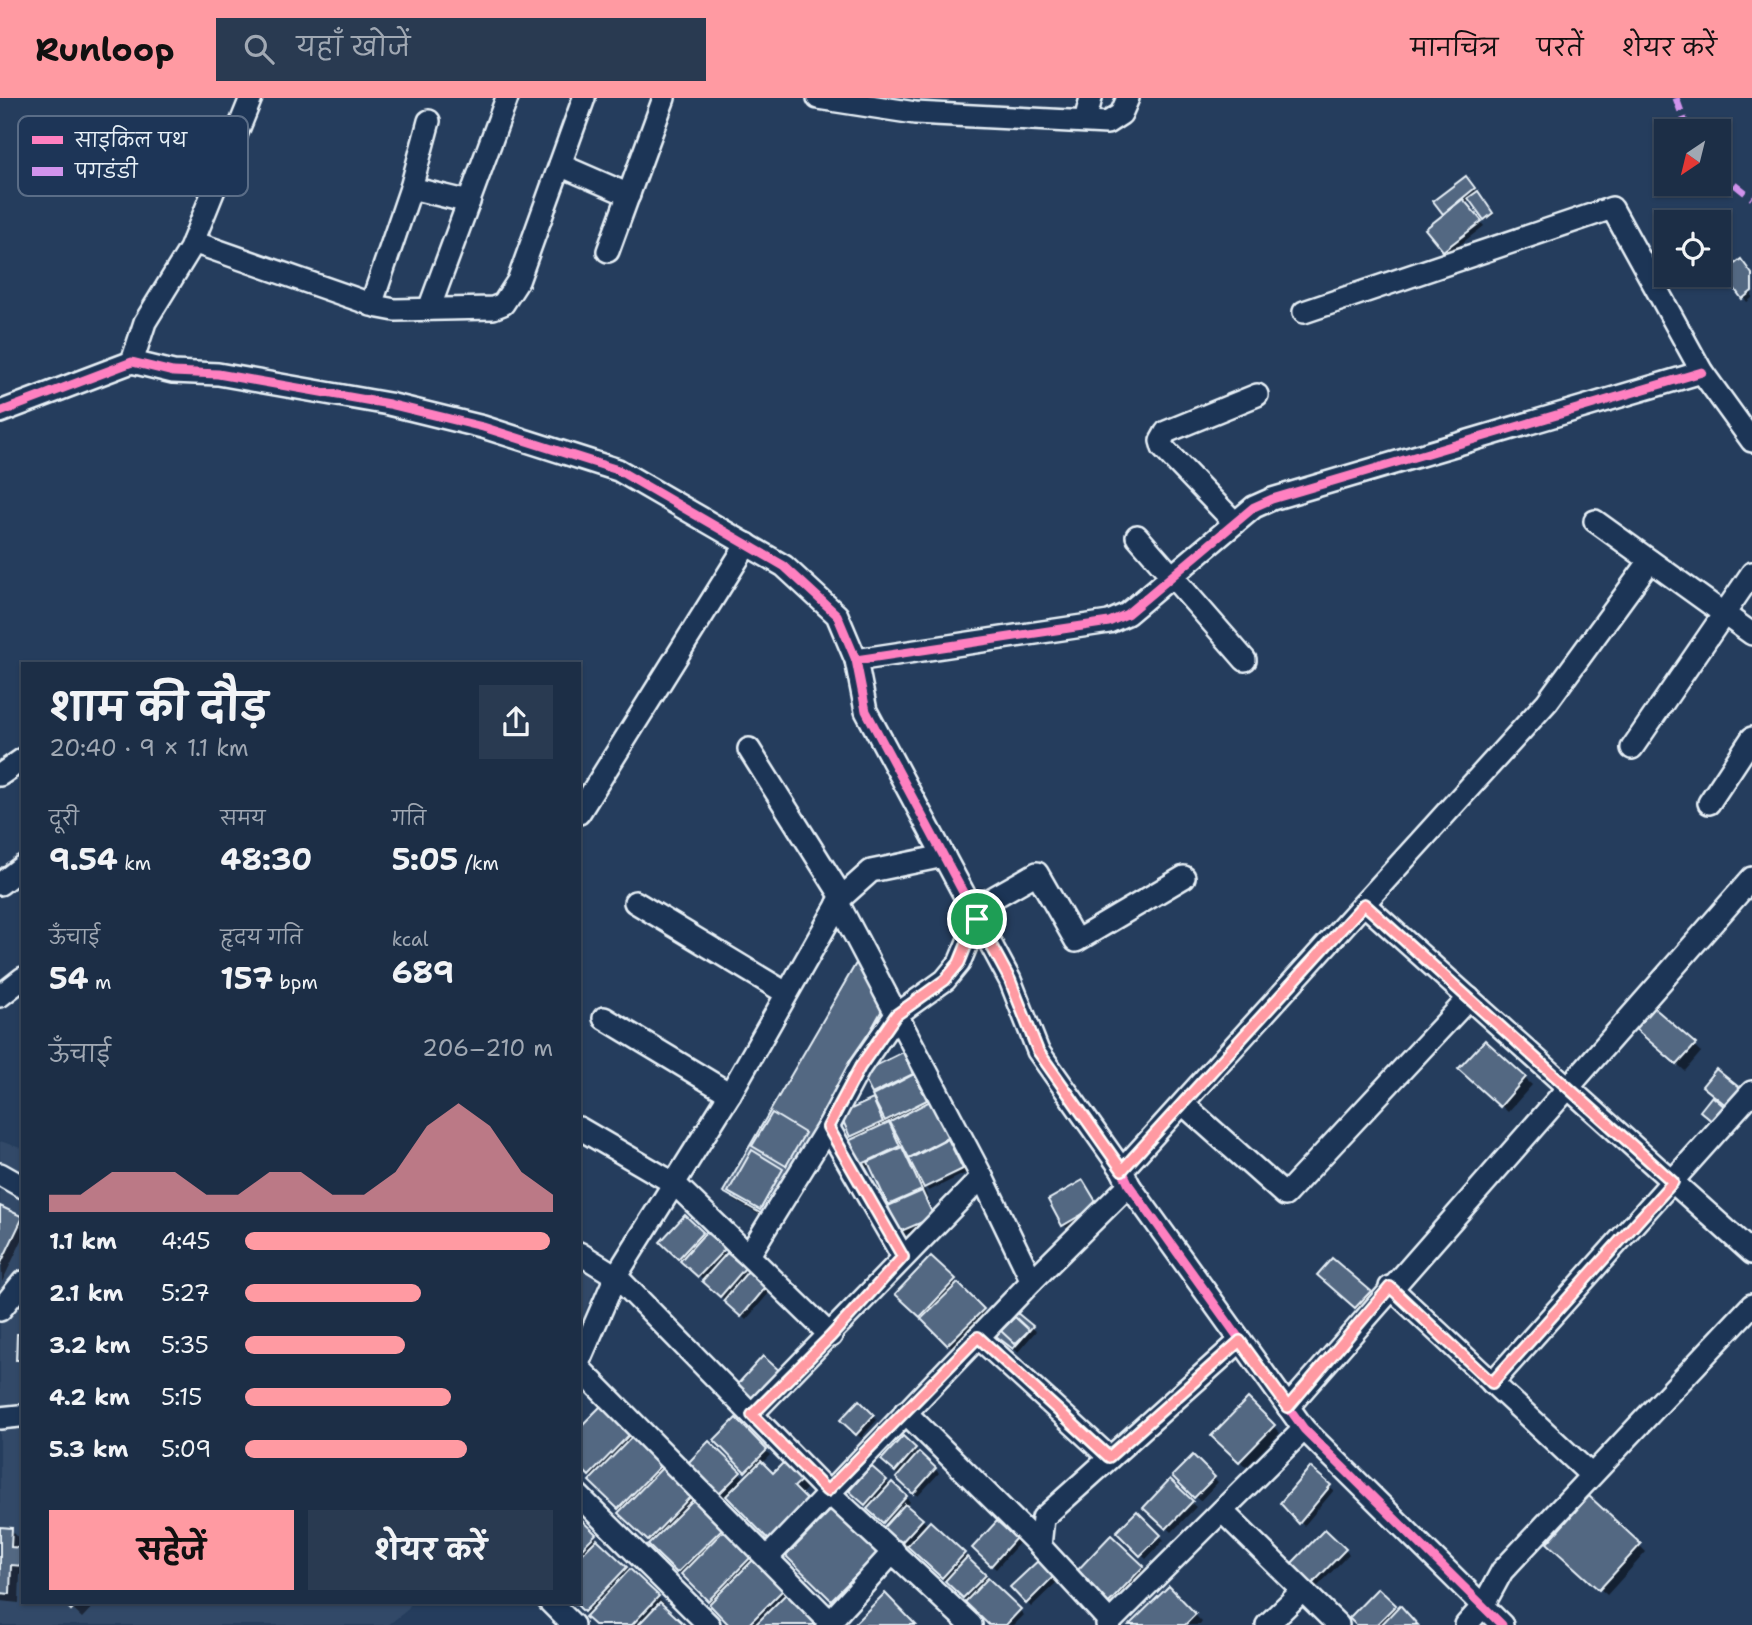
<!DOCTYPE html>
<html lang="hi">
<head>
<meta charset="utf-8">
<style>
  body { margin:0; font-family:"Shantell Sans","Playpen Sans Deva",sans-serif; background:#293a51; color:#f1f3f6; height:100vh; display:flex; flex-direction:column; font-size:26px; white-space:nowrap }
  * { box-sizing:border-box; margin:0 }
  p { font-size:23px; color:#a0a8b3 }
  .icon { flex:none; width:38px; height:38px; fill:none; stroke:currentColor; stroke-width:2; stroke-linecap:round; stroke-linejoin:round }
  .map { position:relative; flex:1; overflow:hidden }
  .details { position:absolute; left:21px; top:564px; width:560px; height:942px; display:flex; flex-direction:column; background:#1c2e46; border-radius:0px; box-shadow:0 2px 5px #0004,0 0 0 2px #3a4a5f }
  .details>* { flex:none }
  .needle { width:46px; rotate:215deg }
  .controls { position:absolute; left:1654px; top:21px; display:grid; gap:14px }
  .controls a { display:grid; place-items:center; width:77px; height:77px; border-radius:0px; background:#1c2e46; box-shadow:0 2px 5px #0004,0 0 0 2px #3a4a5f; font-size:35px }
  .pin { position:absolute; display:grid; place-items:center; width:60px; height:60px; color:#fff; margin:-30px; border:4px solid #fff; border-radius:50%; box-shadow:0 2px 7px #0007 }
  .round { display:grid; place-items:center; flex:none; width:74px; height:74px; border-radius:0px; background:#293a51 }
  .overview { display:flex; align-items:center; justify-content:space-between; height:119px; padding:0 28px }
  h1 { font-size:38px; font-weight:700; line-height:52px }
  .figures { display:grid; grid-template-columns:repeat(3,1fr); gap:10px; height:119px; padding:7px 28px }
  .figures div { display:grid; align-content:center }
  .figures b { font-size:30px; font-weight:700 }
  .figures small { font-size:19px; font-weight:400 }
  .figures p { font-size:19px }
  .chart { height:196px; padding:14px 28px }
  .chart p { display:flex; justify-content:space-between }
  .chart svg { width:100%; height:126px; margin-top:7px; fill:#ff9aa2; opacity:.7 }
  .primary-button { display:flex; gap:14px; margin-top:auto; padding:14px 28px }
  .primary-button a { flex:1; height:80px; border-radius:0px; background:#ff9aa2; color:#111; font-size:28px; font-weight:700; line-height:80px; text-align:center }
  .primary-button a+a { background:#293a51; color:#f1f3f6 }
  ul { padding:0 28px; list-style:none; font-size:23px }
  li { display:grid; grid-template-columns:112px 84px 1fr; align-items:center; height:52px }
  li i { height:18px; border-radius:9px; background:#ff9aa2 }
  header { display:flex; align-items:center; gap:42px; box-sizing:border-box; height:98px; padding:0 35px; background:#ff9aa2; color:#111 }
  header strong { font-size:33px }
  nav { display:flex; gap:38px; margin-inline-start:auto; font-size:24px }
  .search { width:490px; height:63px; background:#293a51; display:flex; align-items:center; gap:18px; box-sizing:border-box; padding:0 24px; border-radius:0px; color:#a0a8b3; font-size:26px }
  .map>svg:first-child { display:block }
  .built { fill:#334a68 }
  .shadow { fill:#0007 }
  .building { fill:#536782; stroke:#e8f1f8; stroke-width:2 }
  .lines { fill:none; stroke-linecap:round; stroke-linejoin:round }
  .minor-casing { stroke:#e8f1f8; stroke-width:26 }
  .minor { stroke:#1d3557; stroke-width:21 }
  .quiet { stroke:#d193ec; stroke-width:7; stroke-dasharray:14 7; stroke-linecap:butt }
  .cycleway-casing { stroke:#1d3557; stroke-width:13 }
  .cycleway { stroke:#ff80c0; stroke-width:9 }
  .route-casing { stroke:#fff; stroke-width:14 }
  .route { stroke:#ff9aa2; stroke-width:9 }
  .key { fill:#1d3557; stroke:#5a6d87; stroke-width:2 }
  .key-label { font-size:19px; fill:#e8f1f8 }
</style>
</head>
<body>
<header>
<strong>Runloop</strong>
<div class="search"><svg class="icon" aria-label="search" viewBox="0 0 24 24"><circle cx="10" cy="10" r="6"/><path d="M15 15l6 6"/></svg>यहाँ खोजें</div>
<nav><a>मानचित्र</a><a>परतें</a><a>शेयर करें</a></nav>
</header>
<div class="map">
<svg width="1752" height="1527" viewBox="0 0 1752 1527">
  <rect width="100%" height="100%" fill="#253d5d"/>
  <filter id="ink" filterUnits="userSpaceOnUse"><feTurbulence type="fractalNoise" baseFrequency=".0143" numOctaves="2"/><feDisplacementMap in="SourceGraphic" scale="14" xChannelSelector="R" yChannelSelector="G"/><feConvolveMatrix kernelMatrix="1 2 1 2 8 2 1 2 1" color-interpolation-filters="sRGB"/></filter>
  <g filter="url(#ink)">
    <g class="built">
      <polygon points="0,1043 23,1051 23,1503 413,1503 406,1513 388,1527 0,1527"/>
      <polygon points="579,1168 599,1180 579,1228"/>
    </g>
    <g class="shadow">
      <polygon points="1470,84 1494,117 1486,122 1471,101 1466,105 1484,128 1448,156 1427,131 1446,117 1436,103"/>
      <polygon points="1718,161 1728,173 1752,177 1752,200 1747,204 1727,177 1711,189 1707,184 1701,177 1718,177"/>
      <polygon points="858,864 891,922 777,1127 735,1103 725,1093"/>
      <polygon points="1652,910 1701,954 1685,973 1642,935"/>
      <polygon points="1485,944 1532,987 1508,1014 1467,977"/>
      <polygon points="902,956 937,1012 966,1075 929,1093 922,1086 937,1123 905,1137 872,1068 864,1071 859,1067 856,1042 842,1017 876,1001 863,976"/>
      <polygon points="1083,1084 1101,1112 1068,1131 1064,1127"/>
      <polygon points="0,1110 23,1121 23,1140 2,1184"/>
      <polygon points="685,1119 769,1195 746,1222 662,1144"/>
      <polygon points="931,1160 989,1219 955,1252 897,1196"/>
      <polygon points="1324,1181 1369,1194 1373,1199 1361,1213"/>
      <polygon points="1031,1229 1036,1233 1018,1254 1003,1242"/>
      <polygon points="1248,1303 1280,1335 1246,1369 1214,1338"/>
      <polygon points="859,1305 877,1322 861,1340 842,1322"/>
      <polygon points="602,1309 699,1404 818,1527 732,1527 651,1447 579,1365"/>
      <polygon points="736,1323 770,1357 761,1366 773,1378 787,1364 810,1387 800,1397 777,1447 727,1397 725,1399 690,1365 709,1345 746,1381 750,1376 717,1342"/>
      <polygon points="903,1340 939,1375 918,1398 884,1362"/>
      <polygon points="1193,1360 1218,1384 1200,1403 1175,1378"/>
      <polygon points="871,1371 906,1399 910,1404 906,1409 964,1456 1024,1517 1014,1527 991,1527 907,1447 905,1449 889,1434 888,1427 851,1393"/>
      <polygon points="1310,1372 1334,1392 1304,1428 1282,1405"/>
      <polygon points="1170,1384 1196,1409 1172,1434 1146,1410"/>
      <polygon points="837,1408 888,1458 839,1507 789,1458"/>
      <polygon points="1137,1415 1164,1442 1146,1461 1118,1434"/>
      <polygon points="579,1423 665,1506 662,1508 682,1527 596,1527 575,1503 579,1503"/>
      <polygon points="997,1425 1019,1445 996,1471 974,1450"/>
      <polygon points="0,1431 11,1432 21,1442 23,1476 20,1476 19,1505 0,1503"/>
      <polygon points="1325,1434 1349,1456 1315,1491 1292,1468"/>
      <polygon points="1111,1439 1149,1476 1113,1514 1075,1477"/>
      <polygon points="1639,1447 1646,1454 1607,1497 1556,1451"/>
      <polygon points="1041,1462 1059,1482 1031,1509 1012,1489"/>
      <polygon points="1169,1491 1202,1524 1200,1527 1132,1527"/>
      <polygon points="1378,1493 1398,1512 1417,1527 1358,1527"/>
      <polygon points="64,1503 98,1503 82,1520"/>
    </g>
    <g class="building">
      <polygon points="1466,78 1475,90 1443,116 1433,103"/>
      <polygon points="1478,93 1493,115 1484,122 1468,100"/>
      <polygon points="1463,101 1482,123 1443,153 1425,131"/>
      <polygon points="1718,160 1726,170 1718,176"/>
      <polygon points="1741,161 1752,176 1752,193 1742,201 1723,175"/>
      <polygon points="1699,177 1718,177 1706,186"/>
      <polygon points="858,862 882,912 767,1119 723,1094"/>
      <polygon points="1652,908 1696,946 1677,967 1633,929"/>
      <polygon points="1485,942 1526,979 1500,1009 1458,971"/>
      <polygon points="903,954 913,976 872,996 861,975"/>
      <polygon points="1716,971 1741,991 1727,1008 1702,988"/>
      <polygon points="914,976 927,1002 885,1023 872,998"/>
      <polygon points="1712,998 1726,1010 1714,1025 1700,1013"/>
      <polygon points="873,1001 883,1024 850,1039 840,1016"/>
      <polygon points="930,1003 949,1039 909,1060 890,1024"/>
      <polygon points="772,1015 805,1035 786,1068 752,1048"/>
      <polygon points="889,1024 900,1048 858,1068 846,1044"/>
      <polygon points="948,1041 963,1071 924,1090 909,1061"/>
      <polygon points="902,1049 922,1092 888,1107 868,1064"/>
      <polygon points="752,1052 783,1071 760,1112 728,1094"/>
      <polygon points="1083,1082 1098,1107 1062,1128 1048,1102"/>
      <polygon points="922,1093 934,1119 899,1134 888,1108"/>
      <polygon points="0,1108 23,1119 0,1167"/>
      <polygon points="685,1117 703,1134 678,1161 660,1144"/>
      <polygon points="706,1134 725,1151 698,1179 680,1163"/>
      <polygon points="727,1155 745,1170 720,1199 702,1183"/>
      <polygon points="931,1158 956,1181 920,1219 895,1196"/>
      <polygon points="1332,1160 1371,1193 1355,1210 1317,1177"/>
      <polygon points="748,1173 766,1189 741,1219 723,1203"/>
      <polygon points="958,1185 984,1211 947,1247 921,1221"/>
      <polygon points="1016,1214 1033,1228 1013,1251 996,1238"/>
      <polygon points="1015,1219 1029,1232 1015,1246 1001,1233"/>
      <polygon points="17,1236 23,1236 23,1262 16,1262"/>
      <polygon points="763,1258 781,1274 754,1304 736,1288"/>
      <polygon points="1248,1300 1275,1327 1239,1364 1211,1338"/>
      <polygon points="859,1302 874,1317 856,1337 840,1322"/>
      <polygon points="602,1307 631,1335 589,1378 579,1368 579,1330"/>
      <polygon points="736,1320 767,1352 745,1374 714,1342"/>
      <polygon points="633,1338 662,1366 618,1411 589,1383"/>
      <polygon points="903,1338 916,1350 895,1374 881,1362"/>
      <polygon points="709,1343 741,1374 719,1396 688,1365"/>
      <polygon points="919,1354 936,1370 913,1396 896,1380"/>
      <polygon points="1193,1357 1215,1379 1194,1400 1172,1378"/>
      <polygon points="787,1361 805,1379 794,1389 808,1403 769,1442 726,1398 761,1363 773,1375"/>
      <polygon points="664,1368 693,1396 648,1443 618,1415"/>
      <polygon points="871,1368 887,1382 865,1407 849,1393"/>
      <polygon points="1310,1369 1331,1387 1299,1426 1280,1405"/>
      <polygon points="1170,1381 1193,1403 1166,1431 1143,1410"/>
      <polygon points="892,1384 907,1398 883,1425 867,1411"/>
      <polygon points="1589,1398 1641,1446 1599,1492 1547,1445"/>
      <polygon points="695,1400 724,1429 677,1475 648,1447"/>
      <polygon points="837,1406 883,1450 831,1502 786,1458"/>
      <polygon points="905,1406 923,1421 900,1446 883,1430"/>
      <polygon points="1137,1413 1161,1437 1140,1458 1116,1434"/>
      <polygon points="579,1420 596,1436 579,1453"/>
      <polygon points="930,1423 965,1455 942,1480 907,1448"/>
      <polygon points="997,1423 1016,1440 991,1468 972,1450"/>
      <polygon points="0,1429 12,1430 11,1449 23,1450 23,1468 11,1467 10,1496 0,1495"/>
      <polygon points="726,1430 753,1457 708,1503 681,1476"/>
      <polygon points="1325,1431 1346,1451 1310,1488 1289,1468"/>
      <polygon points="1111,1437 1144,1468 1106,1508 1073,1477"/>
      <polygon points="597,1441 627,1469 584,1514 573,1503 579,1503 579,1459"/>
      <polygon points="756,1459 786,1489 748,1527 729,1527 709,1506"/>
      <polygon points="967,1459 986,1477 963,1500 945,1483"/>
      <polygon points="1041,1460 1056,1476 1026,1506 1010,1489"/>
      <polygon points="630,1471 659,1498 632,1527 594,1527 585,1519"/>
      <polygon points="988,1480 1021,1511 1006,1527 989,1527 965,1504"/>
      <polygon points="1169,1488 1196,1516 1185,1527 1129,1527"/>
      <polygon points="1378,1490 1396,1507 1376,1527 1356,1527 1349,1520"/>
      <polygon points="788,1494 816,1523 813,1527 755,1527"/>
      <polygon points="885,1495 916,1527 853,1527"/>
      <polygon points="62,1503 80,1503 71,1512"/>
      <polygon points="660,1504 685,1527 638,1527"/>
      <polygon points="1400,1507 1418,1527 1381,1527"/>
    </g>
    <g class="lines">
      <defs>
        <g id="minor">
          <polyline points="818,0 915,15 1107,25 1121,16 1128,0"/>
          <polyline points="1085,23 1091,0"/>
          <polyline points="560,67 629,97"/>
          <polyline points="411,90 469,104"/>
          <polyline points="193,144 379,209 395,212 493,210 503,206 518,183 584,0"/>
          <polyline points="608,153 664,0"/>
          <polyline points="371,207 411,90 429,23"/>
          <polyline points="429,211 507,0"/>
          <polyline points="1304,214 1612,110 1702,274 1752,343"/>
          <polyline points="132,264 145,224 190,151 251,0"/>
          <polyline points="0,314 132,264 173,274 218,276 389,306 483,329 618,372 784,468 837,517 856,562 866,613 1010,882 1038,953 1122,1072 1129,1087 1304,1331 1502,1527"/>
          <polyline points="1595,423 1752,536"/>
          <polyline points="1235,425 1163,350 1161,343 1166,334 1257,297"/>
          <polyline points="1137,438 1245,562"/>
          <polyline points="856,562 1109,524 1127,516 1254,409 1272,401 1702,274"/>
          <polyline points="1632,650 1752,475"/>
          <polyline points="749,651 842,799"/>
          <polyline points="0,677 23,661"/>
          <polyline points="1709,705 1752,640"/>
          <polyline points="579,715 747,446"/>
          <polyline points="0,786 23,768"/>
          <polyline points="635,804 786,895"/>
          <polyline points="838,805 982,1079 1032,1183"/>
          <polyline points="1364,806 1752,1155"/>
          <polyline points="972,812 1037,775 1076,843 1184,779"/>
          <polyline points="0,898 23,880"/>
          <polyline points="604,920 730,996"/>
          <polyline points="1183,1006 1285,1097 1469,900"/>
          <polyline points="828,1029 903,1159"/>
          <polyline points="579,1030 675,1086 831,1238"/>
          <polyline points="1122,1072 1547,604 1650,463"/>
          <polyline points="0,1076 23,1089"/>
          <polyline points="579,1155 616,1178 827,1393 971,1527"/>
          <polyline points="749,1157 828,1029 860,969 896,917 945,882 959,865 977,822"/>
          <polyline points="1390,1189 1591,1377"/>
          <polyline points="0,1212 23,1184"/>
          <polyline points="978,1239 1109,1359"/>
          <polyline points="579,1263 616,1178 730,996 842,799 871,773 944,758"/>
          <polyline points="579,1270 830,1524"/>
          <polyline points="1492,1285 1752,994"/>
          <polyline points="1288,1309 1752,780"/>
          <polyline points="905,1314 1040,1448"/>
          <polyline points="752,1316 982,1079"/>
          <polyline points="0,1320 19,1318"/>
          <polyline points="579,1398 709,1527"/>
          <polyline points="1222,1413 1338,1527"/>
          <polyline points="768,1459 1032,1183 1129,1087"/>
          <polyline points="549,1503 573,1527"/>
          <polyline points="1110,1524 1040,1448 1043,1420 1240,1243"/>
          <polyline points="827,1527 894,1453"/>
          <polyline points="1107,1527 1304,1331"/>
          <polyline points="1267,1527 1302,1493"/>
          <polyline points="1466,1527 1483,1508 1502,1473 1752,1207"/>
        </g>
      </defs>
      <use href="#minor" class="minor-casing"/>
      <use href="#minor" class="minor"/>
      <g class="quiet">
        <polyline points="1676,0 1688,33"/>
        <polyline points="1718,73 1752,100"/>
      </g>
      <defs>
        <g id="cycleway">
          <polyline points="0,314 132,264 173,274 218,276 389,306 483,329 618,372 784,468 837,517 856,562 866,613 1010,882 1038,953 1122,1072 1129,1087 1304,1331 1502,1527"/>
          <polyline points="856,562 1109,524 1127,516 1254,409 1272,401 1702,274"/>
        </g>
      </defs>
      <use href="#cycleway" class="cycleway-casing"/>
      <use href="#cycleway" class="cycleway"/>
    </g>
  </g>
  <g class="lines" filter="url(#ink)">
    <defs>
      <polygon id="route" points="1364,806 1673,1084 1492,1285 1390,1189 1288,1309 1240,1243 1109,1359 978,1239 827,1393 752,1317 831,1238 903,1159 828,1029 860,969 896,917 945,882 959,865 977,821 1010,882 1038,953 1122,1072"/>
    </defs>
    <use href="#route" class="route-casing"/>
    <use href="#route" class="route"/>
  </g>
  <rect x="18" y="18" width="230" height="80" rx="10" class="key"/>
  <rect x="32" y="38" width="31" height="8" fill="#ff80c0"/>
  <rect x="32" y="69" width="31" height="9" fill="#d193ec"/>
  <g class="key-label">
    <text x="75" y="49">साइकिल पथ</text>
    <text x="75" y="80">पगडंडी</text>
  </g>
</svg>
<div class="controls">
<a><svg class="needle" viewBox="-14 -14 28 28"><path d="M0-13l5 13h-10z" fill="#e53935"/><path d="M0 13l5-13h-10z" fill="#a0a8b3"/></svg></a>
<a><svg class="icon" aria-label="locate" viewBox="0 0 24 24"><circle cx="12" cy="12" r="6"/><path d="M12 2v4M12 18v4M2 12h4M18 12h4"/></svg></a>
</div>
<div class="pin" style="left:977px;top:821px;background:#1e9e55"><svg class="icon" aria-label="arrive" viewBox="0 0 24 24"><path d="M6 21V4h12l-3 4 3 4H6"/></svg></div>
<section class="details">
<div class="overview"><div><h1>शाम की दौड़</h1><p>20:40 · 9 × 1.1 km</p></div><a class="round"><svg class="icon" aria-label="share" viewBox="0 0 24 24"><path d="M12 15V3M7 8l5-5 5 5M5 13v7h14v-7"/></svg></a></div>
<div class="figures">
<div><p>दूरी</p><b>9.54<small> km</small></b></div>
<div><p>समय</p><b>48:30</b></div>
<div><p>गति</p><b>5:05<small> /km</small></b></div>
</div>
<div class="figures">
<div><p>ऊँचाई</p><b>54<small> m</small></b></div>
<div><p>हृदय गति</p><b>157<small> bpm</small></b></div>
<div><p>kcal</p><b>689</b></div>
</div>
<div class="chart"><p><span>ऊँचाई</span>206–210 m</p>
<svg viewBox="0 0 160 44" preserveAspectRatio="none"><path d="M0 44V38L10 38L20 30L30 30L40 30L50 38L60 38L70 30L80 30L90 38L100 38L110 30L120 14L130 6L140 14L150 30L160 38V44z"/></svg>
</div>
<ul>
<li><b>1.1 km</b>4:45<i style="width:99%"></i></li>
<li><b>2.1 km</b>5:27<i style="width:57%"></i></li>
<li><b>3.2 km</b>5:35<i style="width:52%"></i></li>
<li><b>4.2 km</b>5:15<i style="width:67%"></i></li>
<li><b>5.3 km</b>5:09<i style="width:72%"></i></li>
</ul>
<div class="primary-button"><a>सहेजें</a><a>शेयर करें</a></div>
</section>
</div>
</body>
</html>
